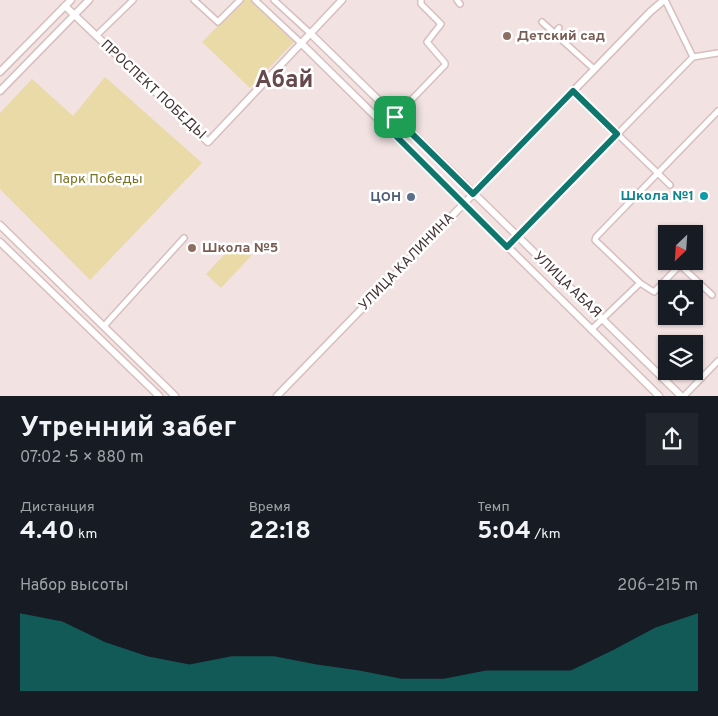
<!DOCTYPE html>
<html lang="ru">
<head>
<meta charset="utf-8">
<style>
  body { margin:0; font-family:Overpass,sans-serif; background:#20242c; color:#f1f3f6; height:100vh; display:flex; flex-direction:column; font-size:19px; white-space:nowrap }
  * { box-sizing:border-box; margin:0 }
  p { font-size:16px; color:#9ea1a6 }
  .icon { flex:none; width:28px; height:28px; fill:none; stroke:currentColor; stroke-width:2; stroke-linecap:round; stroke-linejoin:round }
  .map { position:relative; height:396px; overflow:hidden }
  .panel { display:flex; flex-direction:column; background:#171b24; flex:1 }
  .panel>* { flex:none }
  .needle { width:32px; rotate:205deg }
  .controls { position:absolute; left:658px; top:225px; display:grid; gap:10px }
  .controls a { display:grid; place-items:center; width:45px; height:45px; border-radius:0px; background:#171b24; box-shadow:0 1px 4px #0004; font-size:25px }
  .pin { position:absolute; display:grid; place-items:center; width:42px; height:42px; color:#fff; margin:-21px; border-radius:10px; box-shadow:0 2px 8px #0006 }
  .round { display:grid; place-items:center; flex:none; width:52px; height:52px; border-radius:0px; background:#20242c }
  .summary { display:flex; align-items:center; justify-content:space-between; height:85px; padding:0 20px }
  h1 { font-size:28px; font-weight:700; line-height:38px }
  .metrics { display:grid; grid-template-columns:repeat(3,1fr); gap:8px; height:85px; padding:5px 20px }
  .metrics div { display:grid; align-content:center }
  .metrics b { font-size:25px; font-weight:700 }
  .metrics small { font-size:14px; font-weight:400 }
  .metrics p { font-size:14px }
  .chart { height:140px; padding:10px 20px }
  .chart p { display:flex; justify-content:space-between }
  .chart svg { width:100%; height:90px; margin-top:5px; fill:#0f766e; opacity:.7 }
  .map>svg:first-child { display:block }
  .green { fill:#eadaa7 }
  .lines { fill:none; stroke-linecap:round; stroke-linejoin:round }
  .minor-casing { stroke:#d9bebf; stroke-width:8 }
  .tertiary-casing { stroke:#d9bebf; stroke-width:9 }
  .minor { stroke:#fff; stroke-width:5 }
  .tertiary { stroke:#fff; stroke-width:6 }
  .route-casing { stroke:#fff; stroke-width:10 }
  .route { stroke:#0f766e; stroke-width:6 }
  .education-dot { fill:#8d6e63; stroke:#fff; stroke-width:2 }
  .culture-dot { fill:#0f9aa8; stroke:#fff; stroke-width:2 }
  .service-dot { fill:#5c6f8a; stroke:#fff; stroke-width:2 }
  .labels { text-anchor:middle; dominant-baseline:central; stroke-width:5; stroke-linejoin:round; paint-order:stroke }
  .education-label { font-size:14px; font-weight:bold; fill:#785e54; stroke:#fff; text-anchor:start }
  .street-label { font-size:14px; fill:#443234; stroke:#fff }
  .park-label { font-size:14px; fill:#787323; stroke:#fff }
  .culture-label { font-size:14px; font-weight:bold; fill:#0d838f; stroke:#fff; text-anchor:end }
  .service-label { font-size:14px; font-weight:bold; fill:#4e5e75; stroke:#fff; text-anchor:end }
  .town-label { font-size:24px; font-weight:bold; fill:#67494c; stroke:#fff }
</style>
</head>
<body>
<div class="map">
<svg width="718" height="396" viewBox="0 0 718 396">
  <rect width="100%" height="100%" fill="#f2e2e2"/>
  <g class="green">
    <polygon points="243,0 251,0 294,42 250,88 202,42"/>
    <polygon points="105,77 202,163 90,280 0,189 0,113 32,79 73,116"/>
    <polygon points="237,241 252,255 221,288 206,274"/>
  </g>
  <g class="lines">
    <defs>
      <g id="minor">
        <polyline points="194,0 218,22 240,0"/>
        <polyline points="255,0 302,44"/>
        <polyline points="274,0 311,34"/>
        <polyline points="457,0 460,4"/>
        <polyline points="665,0 693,57"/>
        <polyline points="542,22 594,69"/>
        <polyline points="554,34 559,28"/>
        <polyline points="96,36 133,0"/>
        <polyline points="573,91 670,185"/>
        <polyline points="395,117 445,65 445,63 427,42 441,24 421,4 421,0"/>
        <polyline points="507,247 693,57 718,53"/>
        <polyline points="640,283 654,292 680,265 712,295"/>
        <polyline points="104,326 184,238"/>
        <polyline points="591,330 640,283 595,240 596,237 718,111"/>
        <polyline points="684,396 718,361"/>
      </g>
      <g id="tertiary">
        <polyline points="65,6 208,142 342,0"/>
        <polyline points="311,34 681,396"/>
        <polyline points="302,44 659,396"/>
        <polyline points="0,72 71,0"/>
        <polyline points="0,91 89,0"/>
        <polyline points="0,225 175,396"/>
        <polyline points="0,242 159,396"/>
        <polyline points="277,396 650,12 664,0"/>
      </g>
    </defs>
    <use href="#minor" class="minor-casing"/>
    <use href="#tertiary" class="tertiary-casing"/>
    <use href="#minor" class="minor"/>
    <use href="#tertiary" class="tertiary"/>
  </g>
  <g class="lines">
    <defs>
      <polygon id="route" points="573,91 617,134 507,247 386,126 395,117 473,194"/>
    </defs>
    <use href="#route" class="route-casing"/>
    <use href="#route" class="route"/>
  </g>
  <g class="education-dot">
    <circle cx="507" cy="36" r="5"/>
    <circle cx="192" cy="248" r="5"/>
  </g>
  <circle class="culture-dot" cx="704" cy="196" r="5"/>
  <circle class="service-dot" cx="411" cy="197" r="5"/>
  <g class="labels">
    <g class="education-label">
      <text x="517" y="36">Детский сад</text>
      <text x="202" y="248">Школа №5</text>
    </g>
    <g class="street-label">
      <text transform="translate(153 90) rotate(43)">ПРОСПЕКТ ПОБЕДЫ</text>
      <text transform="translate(407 262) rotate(-46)">УЛИЦА КАЛИНИНА</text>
      <text transform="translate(567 285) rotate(44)">УЛИЦА АБАЯ</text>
    </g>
    <g class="park-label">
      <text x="98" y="179">Парк Победы</text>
    </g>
    <g class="culture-label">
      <text x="694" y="196">Школа №1</text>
    </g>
    <g class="service-label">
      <text x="401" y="197">ЦОН</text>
    </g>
    <g class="town-label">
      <text x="284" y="81">Абай</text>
    </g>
  </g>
</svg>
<div class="controls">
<a><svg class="needle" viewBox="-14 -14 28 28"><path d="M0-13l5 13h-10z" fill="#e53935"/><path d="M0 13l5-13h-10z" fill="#9ea1a6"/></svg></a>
<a><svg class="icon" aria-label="locate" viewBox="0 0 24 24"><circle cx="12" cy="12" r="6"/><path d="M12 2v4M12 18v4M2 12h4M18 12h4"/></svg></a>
<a><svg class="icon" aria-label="layers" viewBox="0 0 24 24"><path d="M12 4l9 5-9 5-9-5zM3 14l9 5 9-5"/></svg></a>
</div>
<div class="pin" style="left:395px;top:117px;background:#1e9e55"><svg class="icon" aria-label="arrive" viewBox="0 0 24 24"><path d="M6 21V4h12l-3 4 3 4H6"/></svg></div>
</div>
<section class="panel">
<div class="summary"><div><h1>Утренний забег</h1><p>07:02 · 5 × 880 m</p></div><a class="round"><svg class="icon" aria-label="share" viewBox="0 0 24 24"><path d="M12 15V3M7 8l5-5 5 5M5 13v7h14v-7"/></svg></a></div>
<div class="metrics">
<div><p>Дистанция</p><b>4.40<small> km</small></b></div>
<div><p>Время</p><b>22:18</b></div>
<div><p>Темп</p><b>5:04<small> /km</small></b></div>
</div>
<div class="chart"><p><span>Набор высоты</span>206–215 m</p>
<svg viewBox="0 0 160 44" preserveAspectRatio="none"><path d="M0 44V6L10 10L20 20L30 27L40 31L50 27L60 27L70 31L80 34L90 38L100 38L110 34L120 34L130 34L140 24L150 13L160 6V44z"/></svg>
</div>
</section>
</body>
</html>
